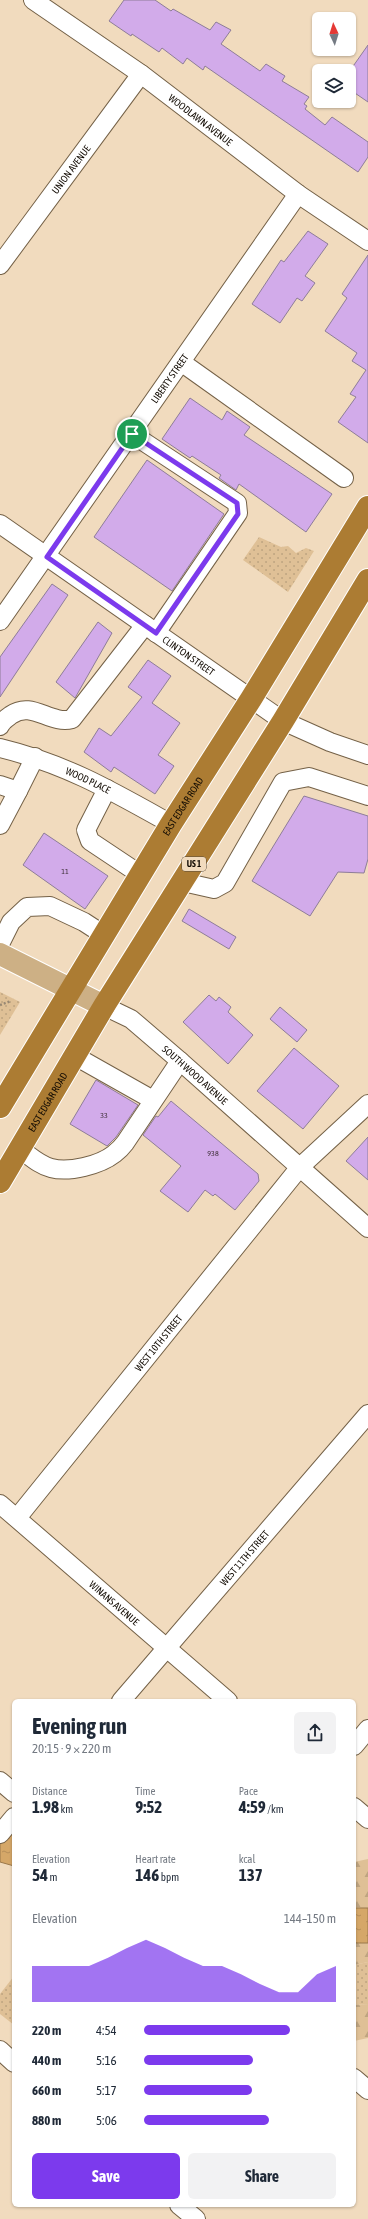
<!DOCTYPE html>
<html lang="en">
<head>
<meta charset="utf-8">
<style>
  body { margin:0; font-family:"Asap Condensed",sans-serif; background:#f2f2f3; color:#1f2937; height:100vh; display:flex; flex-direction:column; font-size:15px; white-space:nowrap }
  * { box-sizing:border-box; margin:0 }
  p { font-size:13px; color:#747a83 }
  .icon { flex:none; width:22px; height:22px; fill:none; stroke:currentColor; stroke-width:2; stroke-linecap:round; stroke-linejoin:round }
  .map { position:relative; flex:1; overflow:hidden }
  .panel { position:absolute; left:12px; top:1699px; width:344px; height:508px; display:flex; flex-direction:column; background:#fff; border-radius:6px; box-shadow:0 1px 3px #0004 }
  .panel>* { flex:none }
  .needle { width:26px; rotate:356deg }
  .buttons { position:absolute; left:312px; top:12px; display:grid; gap:8px }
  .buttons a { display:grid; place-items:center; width:44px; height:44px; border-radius:6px; background:#fff; box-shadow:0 1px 3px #0004; font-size:20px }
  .pin { position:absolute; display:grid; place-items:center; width:34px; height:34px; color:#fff; margin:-17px; border:2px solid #fff; border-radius:50%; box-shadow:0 1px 4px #0007 }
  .round { display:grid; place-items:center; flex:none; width:42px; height:42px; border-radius:6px; background:#f2f2f3 }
  .overview { display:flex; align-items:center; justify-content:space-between; height:68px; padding:0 20px }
  h1 { font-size:22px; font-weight:700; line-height:30px }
  .stats { display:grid; grid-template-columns:repeat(3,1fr); gap:6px; height:68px; padding:4px 20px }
  .stats div { display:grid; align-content:center }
  .stats b { font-size:17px; font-weight:700 }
  .stats small { font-size:11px; font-weight:400 }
  .stats p { font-size:11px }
  .chart { height:112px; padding:8px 20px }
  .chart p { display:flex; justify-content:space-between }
  .chart svg { width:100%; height:72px; margin-top:4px; fill:#7c3aed; opacity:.7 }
  .action { display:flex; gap:8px; margin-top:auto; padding:8px 20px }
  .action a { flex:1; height:46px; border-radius:6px; background:#7c3aed; color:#fff; font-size:16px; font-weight:700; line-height:46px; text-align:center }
  .action a+a { background:#f2f2f3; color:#1f2937 }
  ul { padding:0 20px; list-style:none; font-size:13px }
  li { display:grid; grid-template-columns:64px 48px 1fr; align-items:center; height:30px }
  li i { height:10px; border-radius:5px; background:#7c3aed }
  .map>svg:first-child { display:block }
  .green { fill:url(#green-dots) }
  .forest { fill:url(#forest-firs) }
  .water { fill:url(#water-ripples); stroke:#9a784a }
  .building { fill:#d2abea; stroke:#8e7d98 }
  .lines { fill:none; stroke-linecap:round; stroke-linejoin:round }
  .minor-casing { stroke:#746147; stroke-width:20 }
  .major-casing { stroke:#fff; stroke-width:24 }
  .highway-casing { stroke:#fff; stroke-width:24 }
  .path { stroke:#988873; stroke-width:2.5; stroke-dasharray:2 2; stroke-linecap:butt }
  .minor { stroke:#fff; stroke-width:18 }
  .major { stroke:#cdb085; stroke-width:22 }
  .highway { stroke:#ac7c33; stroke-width:22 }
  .route-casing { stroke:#fff; stroke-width:8 }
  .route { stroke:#7c3aed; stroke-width:5 }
  .labels { text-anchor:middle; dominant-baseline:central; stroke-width:3; stroke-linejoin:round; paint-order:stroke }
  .number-label { font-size:8px; fill:#42333d }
  .shield { fill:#f1dbbe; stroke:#55493b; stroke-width:1 }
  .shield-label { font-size:9px; font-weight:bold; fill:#120b03 }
  .street-label { font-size:10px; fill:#120b03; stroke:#f1dbbe }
</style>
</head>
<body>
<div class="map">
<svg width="368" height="2219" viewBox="0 0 368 2219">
  <defs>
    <pattern id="green-dots" width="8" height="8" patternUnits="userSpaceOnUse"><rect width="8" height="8" fill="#dfc096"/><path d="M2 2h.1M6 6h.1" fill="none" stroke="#bea480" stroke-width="1.8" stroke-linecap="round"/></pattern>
    <pattern id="forest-firs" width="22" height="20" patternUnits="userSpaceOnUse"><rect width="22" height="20" fill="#dfc096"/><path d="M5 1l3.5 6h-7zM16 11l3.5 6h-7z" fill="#bea480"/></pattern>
    <pattern id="water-ripples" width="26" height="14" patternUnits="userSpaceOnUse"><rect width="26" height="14" fill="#d5a768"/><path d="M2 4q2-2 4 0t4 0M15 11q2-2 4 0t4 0" fill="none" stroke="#b68e59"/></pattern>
  </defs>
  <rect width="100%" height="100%" fill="#f1dbbe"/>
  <g class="green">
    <polygon points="259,537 281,547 288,546 296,553 306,548 314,551 288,592 243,560"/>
    <polygon points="0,992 20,1002 0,1035"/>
    <polygon points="368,1962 368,2004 354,2005 354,1965"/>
    <polygon points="14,1976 14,2025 0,2014 0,1994"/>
  </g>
  <g class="forest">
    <polygon points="368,1859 368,1908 354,1908 354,1862"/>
    <polygon points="354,1943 368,1943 368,1962 354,1965"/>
    <polygon points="368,2004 368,2038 354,2041 354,2005"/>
  </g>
  <g class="water">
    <polygon points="0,1820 14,1825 14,1866 0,1862"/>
    <rect x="354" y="1908" width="14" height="35"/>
  </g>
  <g class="building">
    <polygon points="124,0 155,0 171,11 173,9 210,30 216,22 231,30 221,44 260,71 266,64 285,76 282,81 309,97 304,104 307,106 305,109 325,125 332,117 368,142 368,157 358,172 205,66 203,70 187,58 183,64 162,48 159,52 132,34 131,36 109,21"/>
    <polygon points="368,45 368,102 349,89 349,72"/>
    <polygon points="308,231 328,244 305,276 315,283 302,301 297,298 280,323 252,304 281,260 284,262"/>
    <polygon points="368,255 368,443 338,422 356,397 350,394 366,370 352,361 357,353 325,331 347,298 342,294"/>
    <polygon points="190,398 222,420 227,411 250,427 244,435 332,494 306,532 239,484 236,490 219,478 221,475 192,456 190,458 162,439"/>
    <polygon points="147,460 224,514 172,591 94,537"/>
    <polygon points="52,584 68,595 0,697 0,657"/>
    <polygon points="98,622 112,633 75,698 56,682"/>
    <polygon points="148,660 171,676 152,703 180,723 158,755 174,766 155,794 114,767 111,772 84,752 99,728 111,736 142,697 128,687"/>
    <polygon points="304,796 368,816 368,859 364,873 338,872 310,916 252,881"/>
    <polygon points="44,833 108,876 85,909 23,865"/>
    <polygon points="189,909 236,937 229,949 182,921"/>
    <polygon points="209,995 216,1001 219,997 231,1007 228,1012 253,1035 228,1064 183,1022"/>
    <polygon points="280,1007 307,1030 297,1042 270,1019"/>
    <polygon points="294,1048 339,1086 303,1129 257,1091"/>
    <polygon points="96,1080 138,1105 116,1137 107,1146 70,1124"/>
    <polygon points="171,1101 258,1174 259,1181 235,1210 215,1194 213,1196 205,1190 188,1212 160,1191 181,1166 143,1135 156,1116 158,1117"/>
    <polygon points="368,1137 368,1180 346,1161"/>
  </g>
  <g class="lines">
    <defs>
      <g id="minor">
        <path id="s1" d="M33,0L141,74L298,194L368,241"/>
        <path id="s2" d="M0,265L141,74"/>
        <polyline points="181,362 344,478"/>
        <polyline points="132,434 237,503 238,513 156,633"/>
        <path id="s3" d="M0,524L283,721L330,742L368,755"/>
        <path id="s4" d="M0,621L298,194"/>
        <path d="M0,726C2,721 7,718 11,715C32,700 50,725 72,719L145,625"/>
        <path id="s5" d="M0,748C66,764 112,791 171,824"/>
        <polyline points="0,785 18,791 0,825"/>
        <polyline points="107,789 86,830 90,841 141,875"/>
        <polyline points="18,791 35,757"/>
        <polyline points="183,882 214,889 225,883 283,782 309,777 368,796"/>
        <polyline points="0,944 11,922 27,907 50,906 84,922 104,935"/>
        <path id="s6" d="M104,1006L131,1019L180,1061L368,1228"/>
        <polyline points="75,1056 153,1100"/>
        <path d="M20,1149C30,1156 39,1165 51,1168C69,1173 100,1165 114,1154C118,1151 122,1147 125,1143L180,1061"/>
        <path id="s7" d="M0,1504L228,1701"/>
        <path id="s8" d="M17,1518L300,1167L368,1104"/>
        <path id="s9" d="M121,1701L368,1414"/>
        <polyline points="354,1746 368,1729"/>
        <polyline points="0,1781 14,1793"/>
        <polyline points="354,1807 368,1819"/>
        <polyline points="0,1834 14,1817"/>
        <polyline points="0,2050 14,2063"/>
        <polyline points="354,2078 368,2090"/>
        <polyline points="179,2205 196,2219"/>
      </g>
      <polyline id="major" points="0,954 104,1006"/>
      <g id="highway">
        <path id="s10" d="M0,1107L171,824L251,699L368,507"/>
        <path id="s11" d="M0,1182L104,1006L283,721L368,580"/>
      </g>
    </defs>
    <use href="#minor" class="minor-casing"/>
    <use href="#major" class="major-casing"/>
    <use href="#highway" class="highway-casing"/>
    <polyline class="path" points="0,1005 11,1001"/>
    <use href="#minor" class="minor"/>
    <use href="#major" class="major"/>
    <use href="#highway" class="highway"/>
  </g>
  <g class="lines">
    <defs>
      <polygon id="route" points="132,434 237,503 238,514 156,633 47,557"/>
    </defs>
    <use href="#route" class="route-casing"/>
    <use href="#route" class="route"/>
  </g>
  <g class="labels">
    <g class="number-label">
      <text x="65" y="871">11</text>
      <text x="104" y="1115">33</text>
      <text x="213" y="1153">938</text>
    </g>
    <rect class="shield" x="182" y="857" width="24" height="14" rx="3"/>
    <g class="shield-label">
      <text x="194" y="864">US 1</text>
    </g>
    <g class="street-label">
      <text stroke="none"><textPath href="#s1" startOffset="206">WOODLAWN AVENUE</textPath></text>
      <text stroke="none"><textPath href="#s2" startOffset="119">UNION AVENUE</textPath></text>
      <text stroke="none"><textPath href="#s4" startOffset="296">LIBERTY STREET</textPath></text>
      <text stroke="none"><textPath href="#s3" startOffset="230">CLINTON STREET</textPath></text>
      <text stroke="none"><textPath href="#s5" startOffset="94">WOOD PLACE</textPath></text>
      <text stroke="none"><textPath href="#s10" startOffset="352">EAST EDGAR ROAD</textPath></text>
      <text stroke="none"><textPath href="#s6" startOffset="115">SOUTH WOOD AVENUE</textPath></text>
      <text stroke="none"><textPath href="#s11" startOffset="93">EAST EDGAR ROAD</textPath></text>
      <text stroke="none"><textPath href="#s8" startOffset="225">WEST 10TH STREET</textPath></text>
      <text stroke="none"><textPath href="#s9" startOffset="189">WEST 11TH STREET</textPath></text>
      <text stroke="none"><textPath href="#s7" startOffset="151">WINANS AVENUE</textPath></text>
    </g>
  </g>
</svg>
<div class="buttons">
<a><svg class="needle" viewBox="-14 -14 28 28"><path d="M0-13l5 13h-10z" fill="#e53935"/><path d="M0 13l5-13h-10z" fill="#747a83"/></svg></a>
<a><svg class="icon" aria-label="layers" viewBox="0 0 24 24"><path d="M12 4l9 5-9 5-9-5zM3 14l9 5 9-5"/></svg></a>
</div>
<div class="pin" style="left:132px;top:434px;background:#1e9e55"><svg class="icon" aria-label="arrive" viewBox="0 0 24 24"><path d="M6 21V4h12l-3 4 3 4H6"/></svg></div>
<section class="panel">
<div class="overview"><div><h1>Evening run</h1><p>20:15 · 9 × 220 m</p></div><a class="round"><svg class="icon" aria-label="share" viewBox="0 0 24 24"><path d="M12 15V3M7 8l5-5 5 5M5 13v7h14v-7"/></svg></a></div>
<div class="stats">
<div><p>Distance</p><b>1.98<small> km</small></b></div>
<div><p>Time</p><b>9:52</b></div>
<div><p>Pace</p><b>4:59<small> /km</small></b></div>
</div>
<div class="stats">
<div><p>Elevation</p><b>54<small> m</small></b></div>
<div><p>Heart rate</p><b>146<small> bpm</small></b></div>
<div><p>kcal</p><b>137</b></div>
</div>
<div class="chart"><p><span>Elevation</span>144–150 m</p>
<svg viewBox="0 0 160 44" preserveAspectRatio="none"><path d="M0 44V22L10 22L20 22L30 22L40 17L50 11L60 6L70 11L80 17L90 22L100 22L110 27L120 33L130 38L140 38L150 27L160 22V44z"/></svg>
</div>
<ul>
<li><b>220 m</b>4:54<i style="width:76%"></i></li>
<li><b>440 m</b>5:16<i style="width:57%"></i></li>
<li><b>660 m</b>5:17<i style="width:56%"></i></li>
<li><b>880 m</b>5:06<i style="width:65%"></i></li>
</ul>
<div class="action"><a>Save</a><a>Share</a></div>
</section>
</div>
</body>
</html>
